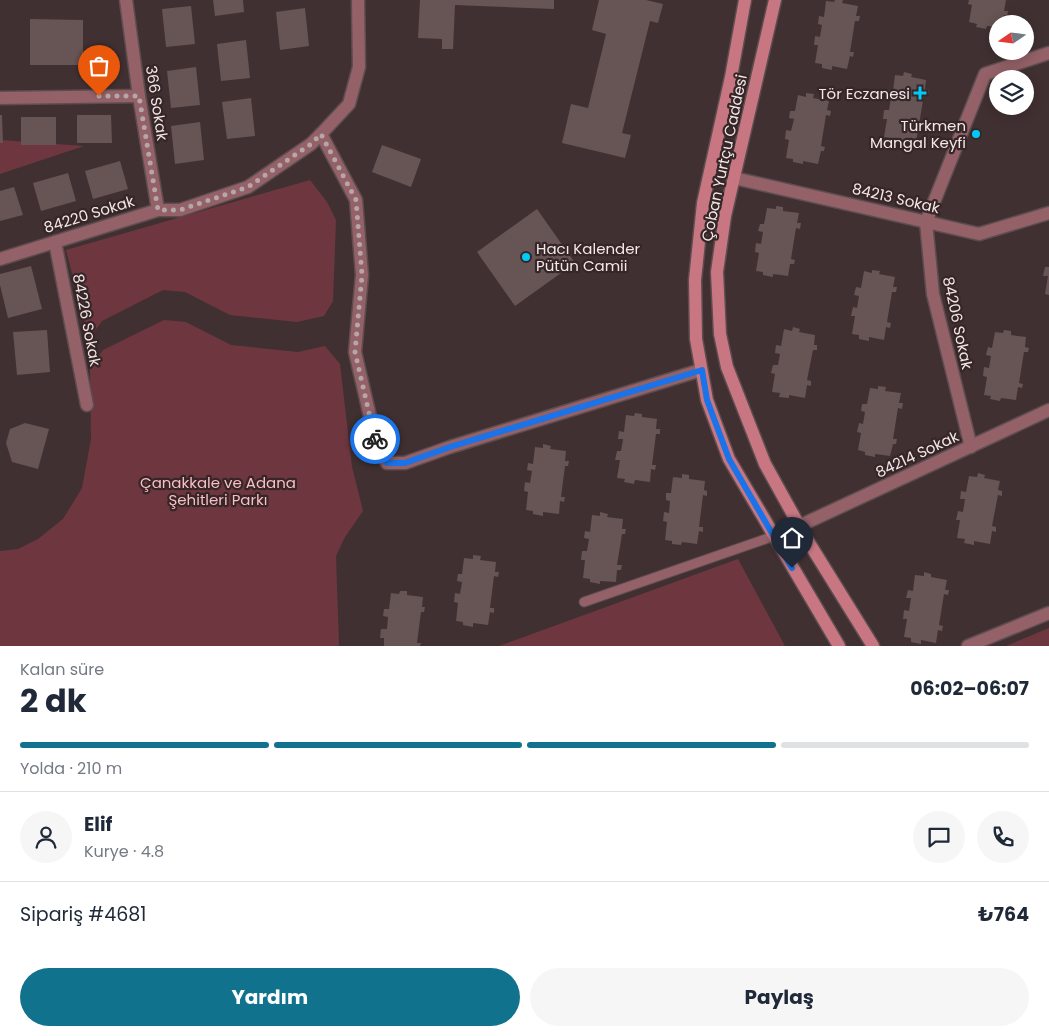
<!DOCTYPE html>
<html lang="tr">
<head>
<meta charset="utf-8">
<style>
	:root { --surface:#fff; --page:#f6f6f7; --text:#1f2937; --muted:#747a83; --line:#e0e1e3; --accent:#11728e }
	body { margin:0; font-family:Poppins,sans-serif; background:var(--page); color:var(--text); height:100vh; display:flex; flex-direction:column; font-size:19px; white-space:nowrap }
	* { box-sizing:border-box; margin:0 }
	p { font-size:16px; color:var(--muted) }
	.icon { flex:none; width:28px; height:28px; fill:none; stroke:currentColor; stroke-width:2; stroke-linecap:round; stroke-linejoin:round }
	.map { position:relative; height:646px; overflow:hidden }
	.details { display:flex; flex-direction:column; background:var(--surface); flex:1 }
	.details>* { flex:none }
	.needle { width:32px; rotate:256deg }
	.controls { position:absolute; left:989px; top:15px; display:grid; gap:10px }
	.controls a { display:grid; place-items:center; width:45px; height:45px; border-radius:50%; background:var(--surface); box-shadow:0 2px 12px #0003; font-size:25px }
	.pin { position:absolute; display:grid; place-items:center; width:42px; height:42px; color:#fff; margin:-51px -21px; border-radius:50% 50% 50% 0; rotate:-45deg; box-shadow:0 0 5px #0007 }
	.pin .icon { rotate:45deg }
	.courier { position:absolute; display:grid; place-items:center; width:50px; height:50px; margin:-25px; border:4px solid #1a73e8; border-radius:50%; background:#fff; color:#222; box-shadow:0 1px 6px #0007 }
	.headline em { font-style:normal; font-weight:700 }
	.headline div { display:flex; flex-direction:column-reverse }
	.headline { display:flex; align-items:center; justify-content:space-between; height:85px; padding:0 20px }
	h1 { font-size:32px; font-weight:700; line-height:38px }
	.bar { display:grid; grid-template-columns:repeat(4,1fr); gap:8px 5px; align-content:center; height:60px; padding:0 20px }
	.bar i { height:6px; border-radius:4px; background:var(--line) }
	.bar .active { background:var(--accent) }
	.bar p { grid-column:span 4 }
	.line { display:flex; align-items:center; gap:12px; padding:0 20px; border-top:1px solid var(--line) }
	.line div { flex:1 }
	.round { display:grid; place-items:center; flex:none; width:52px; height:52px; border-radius:26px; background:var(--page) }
	.cta { display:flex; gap:10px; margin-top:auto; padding:10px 20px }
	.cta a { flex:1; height:58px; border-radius:30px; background:var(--accent); color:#fff; font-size:20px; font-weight:700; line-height:58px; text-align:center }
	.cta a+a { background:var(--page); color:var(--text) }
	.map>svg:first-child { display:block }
</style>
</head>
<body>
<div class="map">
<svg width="1049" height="646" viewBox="0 0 1049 646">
	<rect width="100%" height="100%" fill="#413031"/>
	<!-- green -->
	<g fill="#6e373f">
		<path d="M0 140 84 146 0 174Z"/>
		<path d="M310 180 327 202 336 220 333 301 324 316 297 322 230 315 185 292 163 290 102 321 89 339 66 250Z"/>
		<path d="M164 320 186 322 231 345 298 352 325 346 340 364 352 467 363 511 345 537 336 556 339 646H0V551L18 549 38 539 63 519 82 488 91 439 90 369 103 350Z"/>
		<path d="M738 559 785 646H499Z"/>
		<path d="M1049 628V646H1006Z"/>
	</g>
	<!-- building -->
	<g fill="#675455">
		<path d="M213 0H243L244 12 215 16Z"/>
		<path d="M420 0H554V9L455 5 453 49H442V39L418 38Z"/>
		<path d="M599 0H646L663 4 658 23 650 21 622 133 631 135 625 158 562 143 571 104 588 108 606 34 592 30Z"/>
		<path d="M835 0H843L842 3 858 6 856 16H860L859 21H855L850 52H854L853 57 850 56 847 69 832 66V70L822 68V64L815 63 818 45H814L815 36 820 37 822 25 818 24 819 16 824 17 826 1 834 2Z"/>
		<path d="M969 0H1006L1004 11H1008L1007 16 1004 15 1002 24H998V27L987 26 986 29 976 27 977 24 969 22 972 5 968 4Z"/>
		<path d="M191 6 195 44 166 47 162 9Z"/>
		<path d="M305 8 309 46 280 50 276 12Z"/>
		<path d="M30 19 83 20V65H30Z"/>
		<path d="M246 40 250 78 221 81 217 44Z"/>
		<path d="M196 67 200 105 171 108 167 71Z"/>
		<path d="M904 72 912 74 911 77 926 80 925 89 929 90 928 95 924 94 919 125 923 126 922 131 918 130 916 143 901 140 900 144 890 142 891 138 884 137 887 119H883L884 110H889L891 98H886L888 90 893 91 895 75 903 76Z"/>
		<path d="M806 93 814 94 813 98 829 101 827 110 831 111 830 116 826 115 821 146 825 147 824 151H821L818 164 803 161V164L793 162V159L786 158 789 140 785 139 786 130 791 131 794 119 789 118 790 111H795L798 95 806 97Z"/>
		<path d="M251 98 255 136 227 139 222 102Z"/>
		<path d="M0 115H2L3 143H0Z"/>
		<path d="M77 115H111L112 143H77Z"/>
		<rect x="21" y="117" width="35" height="28"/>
		<path d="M200 122 204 160 175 164 171 126Z"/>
		<path d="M382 145 421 159 411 187 372 172Z"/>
		<path d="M120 161 128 189 93 199 85 171Z"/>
		<path d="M68 173 76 201 41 211 33 183Z"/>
		<path d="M14 187 23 215 0 221V191Z"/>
		<path d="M776 206 783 207V211L799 213 797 223H801L800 229 796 228 791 259 795 260 794 264H790L788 276 773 274V277L763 275V272L756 271 759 253 755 252 756 243 761 244 763 232 758 231 760 224H764L767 208 776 209Z"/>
		<path d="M537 209 575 263 515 306 477 252Z"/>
		<path d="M31 266 42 309 8 318 0 285V274Z"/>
		<path d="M1045 267H1049V295L1045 294 1048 276H1043Z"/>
		<path d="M872 270 880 271 879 274 895 277 893 287H897L896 292H892L887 322 891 323 890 328 886 327 884 340 869 337V341L859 339V335L852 334 855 316H851L853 307 857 308 859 296 854 295 856 287 861 288 864 271 872 273Z"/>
		<path d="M793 327 800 329 799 332 815 335 814 345H817V350H813L807 380 811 381V386L807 385 805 398 789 395V398L779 397 780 393 772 392 775 374 771 373 773 365H778L780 354 775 353 776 345 781 346 784 329 792 331Z"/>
		<path d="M47 330 50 372 17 375 13 332Z"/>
		<path d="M1004 330 1011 331V335L1026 337 1025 347 1029 348 1028 352H1024L1019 383 1023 384 1022 388 1018 387 1016 400 1001 398 1000 401 990 399 991 396 984 395 987 377 983 376 984 367 989 368 991 356 986 355 988 347 992 348 995 332 1003 333Z"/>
		<path d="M878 386 886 387 885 391 901 393 899 403H903L902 409 898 408 893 439H897L896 444H893L890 456 875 454V457L865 455V452L858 450 861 433 857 432 859 423 863 424 865 412 861 411 862 404H867L870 388 878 389Z"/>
		<path d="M635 413 642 414V417L657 419 656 429H660V434H656L652 465H656L655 470 651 469 650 482 635 480 634 484 624 482 625 479 617 478 620 460H615L617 451H621L623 439H618L619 431 624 432 626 415 634 416Z"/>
		<path d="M25 423 49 429 38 469 12 462 6 443 10 429Z"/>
		<path d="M543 444 551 446 550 449 566 451 565 461H569L568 466H565L561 497H565L564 502 560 501 559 514 543 512V516L533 514V511L526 510 528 492 524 491 525 482 530 483 532 471 527 470 528 463 533 464 535 447 543 448Z"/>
		<path d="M978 473 985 475 984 478 1000 481 998 490 1002 491V496L998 495 992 526 996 527V532L992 531 990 544 974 541V545L964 543 965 539 957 538 960 520H956L958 511 963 512 965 499H960L961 491 966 492 969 476 977 477Z"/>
		<path d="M682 474 689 475V479L705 481 704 490 707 491V496L703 495 699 527H703V532L699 531 697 544 682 542 681 545 672 544V541L665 540 667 522 663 521 664 512 669 513 670 501 666 500V493H671L673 477 682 478Z"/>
		<path d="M600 512 608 514 607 517 623 519 622 529H626L625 534H622L617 565H622L621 570H617L616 582 600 581V584L590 582V579L583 578 585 560H581L582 551H587L589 539 584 538 585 531 590 532 592 515 600 516Z"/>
		<path d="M473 555 481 556 480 560 496 562 495 572H499L498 577 494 576 490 608H494V613L490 612 488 625 473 623V627L463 625V622L456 621 458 603 454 602 455 593 460 594 462 582 457 581 458 574H462L464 558 473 559Z"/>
		<path d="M924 572 931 574V577L947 580 945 590H949L948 595 944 594 939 625 943 626 942 631 938 630 936 643 921 640V644L911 642V638L904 637 907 619H903L904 610 909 611 911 598H906L908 590 913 591 915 575 924 576Z"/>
		<path d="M400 591H407V595L423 597 422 607H425L424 612H421L417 643H421L420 646H384V638H380L381 629H387L388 617 383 616 384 609H389L391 593 399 594Z"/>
	</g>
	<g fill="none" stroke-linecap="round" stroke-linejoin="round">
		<defs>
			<path id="lane" d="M584 602 774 536"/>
			<g id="street">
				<path d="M126 0 139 96 158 210"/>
				<path d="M0 98 139 96"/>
				<path d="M321 134 356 200 362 275 355 352 376 442 387 463H405L450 447 701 370"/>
				<path d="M734 178 979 234 1049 213"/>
				<path d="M55 242 87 405"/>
				<path d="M0 259 158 210H180L248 187 311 144 321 134 349 104 359 67 358 0"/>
				<path d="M971 447 933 294 926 222 985 74 1049 53"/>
				<path d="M799 526 1049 410"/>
				<path d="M968 646 1049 613"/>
			</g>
			<g id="secondary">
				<path d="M745 0 731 77 703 203 695 280 696 339 707 400 729 459 839 646"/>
				<path d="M775 0 725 216 717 272 720 334 727 367 765 464 806 538 873 646"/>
			</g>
		</defs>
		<!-- lane casing -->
		<use href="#lane" stroke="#5d4d4e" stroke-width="11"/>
		<!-- street casing -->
		<use href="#street" stroke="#5d4d4e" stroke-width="15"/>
		<!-- secondary casing -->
		<use href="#secondary" stroke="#5d4d4e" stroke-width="15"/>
		<!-- lane -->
		<use href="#lane" stroke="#936167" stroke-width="9"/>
		<!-- street -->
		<use href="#street" stroke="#936167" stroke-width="12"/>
		<!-- secondary -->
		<use href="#secondary" stroke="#c87782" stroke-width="12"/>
	</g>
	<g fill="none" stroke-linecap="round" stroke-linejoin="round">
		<!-- done -->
		<path stroke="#b5a7a8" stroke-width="5" stroke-dasharray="0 9" d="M99 96H139L158 210H180L248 187 311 144 321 134 356 200 362 275 355 352 375 439"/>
		<!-- route -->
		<path stroke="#1a73e8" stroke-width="6" d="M375 439 387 463H405L450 447 702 370 707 400 729 459 792 568"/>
	</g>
	<!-- markers -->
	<g fill="#00cbf8" stroke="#362627" stroke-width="2">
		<path d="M917.5 85.5h5v5h5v5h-5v5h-5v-5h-5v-5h5z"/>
		<circle cx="976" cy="134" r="5"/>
		<circle cx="526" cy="257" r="5"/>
	</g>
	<g text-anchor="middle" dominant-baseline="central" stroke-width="4.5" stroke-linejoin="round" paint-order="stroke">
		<!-- poi labels -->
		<g font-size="15" fill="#f3e7e8" stroke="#362627" text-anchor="end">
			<text x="910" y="93">Tör Eczanesi</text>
			<text x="966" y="125">Türkmen<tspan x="966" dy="17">Mangal Keyfi</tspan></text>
			<text x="536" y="248" text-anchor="start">Hacı Kalender<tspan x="536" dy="17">Pütün Camii</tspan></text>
		</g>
		<!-- street labels -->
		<g font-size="15" fill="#f3e7e8" stroke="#362627">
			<text transform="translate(157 103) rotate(81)">366 Sokak</text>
			<text transform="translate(724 158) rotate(-78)">Çoban Yurtçu Caddesi</text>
			<text transform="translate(896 198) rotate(13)">84213 Sokak</text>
			<text transform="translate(89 214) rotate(-17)">84220 Sokak</text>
			<text transform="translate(87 320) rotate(79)">84226 Sokak</text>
			<text transform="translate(958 323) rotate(78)">84206 Sokak</text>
			<text transform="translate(917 454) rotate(-25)">84214 Sokak</text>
		</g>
		<!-- park labels -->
		<g font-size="15" fill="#fbbec4" stroke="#362627">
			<text x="218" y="482">Çanakkale ve Adana<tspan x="218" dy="17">Şehitleri Parkı</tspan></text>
		</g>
	</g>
</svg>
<div class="controls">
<a><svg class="needle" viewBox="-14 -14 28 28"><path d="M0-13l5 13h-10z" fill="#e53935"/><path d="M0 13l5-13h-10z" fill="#747a83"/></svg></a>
<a><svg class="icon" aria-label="layers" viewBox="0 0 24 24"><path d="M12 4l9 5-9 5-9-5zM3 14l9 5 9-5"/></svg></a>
</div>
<div class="pin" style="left:99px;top:96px;background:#ea580c"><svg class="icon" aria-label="bag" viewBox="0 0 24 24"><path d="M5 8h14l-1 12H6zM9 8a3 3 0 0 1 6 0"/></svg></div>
<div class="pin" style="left:792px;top:568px;background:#1f2937"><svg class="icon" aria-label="home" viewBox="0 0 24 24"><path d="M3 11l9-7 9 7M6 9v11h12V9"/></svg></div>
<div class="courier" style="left:375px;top:439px"><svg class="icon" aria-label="bike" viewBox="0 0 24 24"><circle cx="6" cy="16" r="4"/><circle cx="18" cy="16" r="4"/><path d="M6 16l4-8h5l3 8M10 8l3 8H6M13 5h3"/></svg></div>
</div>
<section class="details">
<div class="headline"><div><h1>2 dk</h1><p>Kalan süre</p></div><em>06:02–06:07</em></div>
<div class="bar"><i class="active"></i><i class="active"></i><i class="active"></i><i></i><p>Yolda · 210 m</p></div>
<div class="line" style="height:90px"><a class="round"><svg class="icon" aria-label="person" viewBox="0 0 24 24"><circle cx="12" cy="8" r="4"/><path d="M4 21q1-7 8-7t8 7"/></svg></a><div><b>Elif</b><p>Kurye · 4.8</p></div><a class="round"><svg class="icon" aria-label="chat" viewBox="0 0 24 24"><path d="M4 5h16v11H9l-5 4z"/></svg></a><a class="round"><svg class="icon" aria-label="phone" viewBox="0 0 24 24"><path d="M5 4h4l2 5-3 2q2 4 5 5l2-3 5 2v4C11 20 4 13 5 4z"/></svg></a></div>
<div class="line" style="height:65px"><div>Sipariş #4681</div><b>₺764</b></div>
<div class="cta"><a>Yardım</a><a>Paylaş</a></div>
</section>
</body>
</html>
